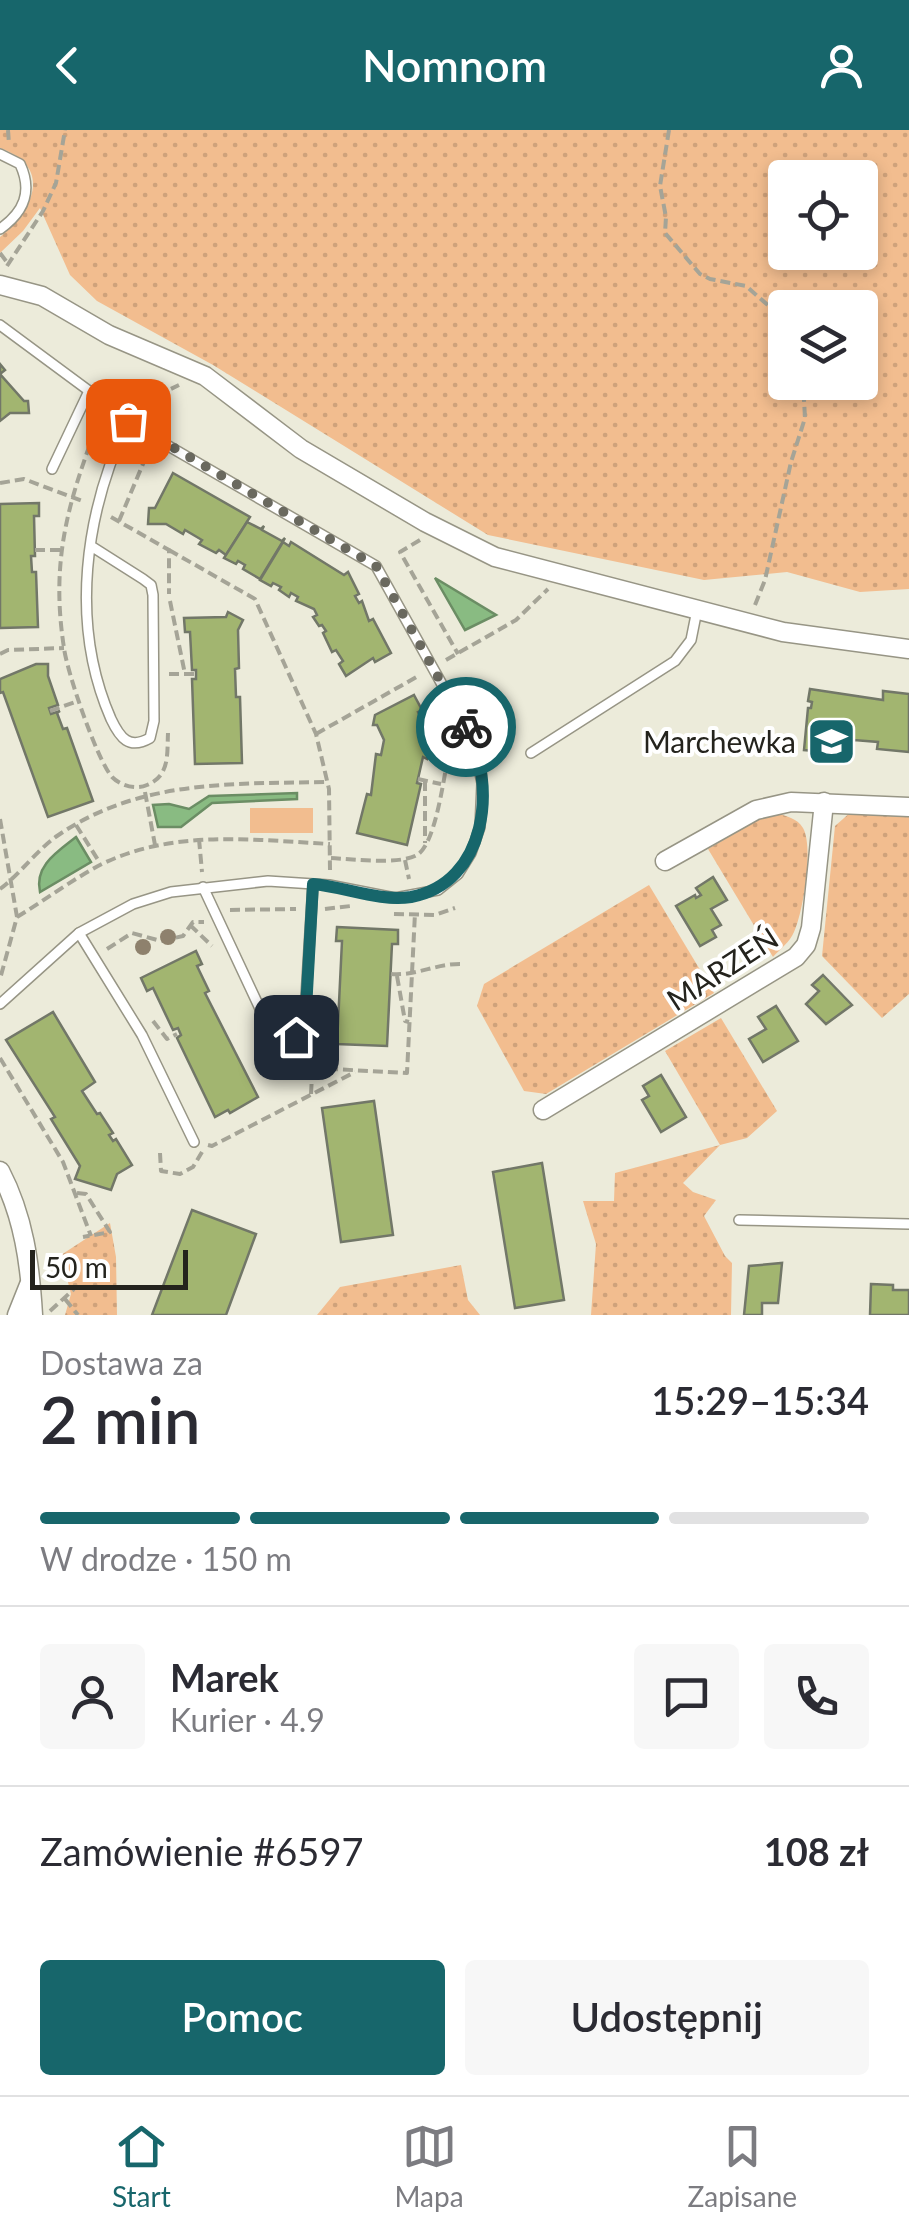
<!DOCTYPE html>
<html lang="pl">
<head>
<meta charset="utf-8">
<style>
	:root { --surface:#fff; --page:#f7f7f7; --text:#2b2b33; --muted:#7c7c81; --line:#e1e1e2; --accent:#17666b }
	body { margin:0; font-family:Lato,sans-serif; background:var(--page); color:var(--text); height:100vh; display:flex; flex-direction:column; font-size:38px; white-space:nowrap }
	* { box-sizing:border-box; margin:0 }
	p { font-size:32px; color:var(--muted) }
	.icon { flex:none; width:55px; height:55px; fill:none; stroke:currentColor; stroke-width:2; stroke-linecap:round; stroke-linejoin:round }
	.map { position:relative; height:1185px; overflow:hidden }
	.drawer { display:flex; flex-direction:column; background:var(--surface); flex:1 }
	.drawer>* { flex:none }
	.buttons { position:absolute; left:768px; top:30px; display:grid; gap:20px }
	.buttons a { display:grid; place-items:center; width:110px; height:110px; border-radius:10px; background:var(--surface); box-shadow:0 5px 15px #0003; font-size:50px }
	.scale { position:absolute; left:30px; bottom:25px; width:158px; box-sizing:border-box; padding-left:10px; border:5px solid #24231d; border-top:0; font-size:28px; line-height:35px; white-space:nowrap; color:#24231d; -webkit-text-stroke:8px #fff; paint-order:stroke }
	.pin { position:absolute; display:grid; place-items:center; width:85px; height:85px; color:#fff; margin:-42px; border-radius:20px; box-shadow:0 5px 15px #0006 }
	.courier { position:absolute; display:grid; place-items:center; width:100px; height:100px; margin:-50px; border:8px solid #17666b; border-radius:50%; background:#fff; color:#222; box-shadow:0 2px 12px #0007 }
	.headline em { font-style:normal; font-weight:600 }
	.headline div { display:flex; flex-direction:column-reverse }
	.headline { display:flex; align-items:center; justify-content:space-between; height:170px; padding:0 40px }
	h1 { font-size:65px; font-weight:600; line-height:75px }
	.bar { display:grid; grid-template-columns:repeat(4,1fr); gap:15px 10px; align-content:center; height:120px; padding:0 40px }
	.bar i { height:12px; border-radius:8px; background:var(--line) }
	.bar .on { background:var(--accent) }
	.bar p { grid-column:span 4 }
	.line { display:flex; align-items:center; gap:25px; padding:0 40px; border-top:2px solid var(--line) }
	.line div { flex:1 }
	.round { display:grid; place-items:center; flex:none; width:105px; height:105px; border-radius:10px; background:var(--page) }
	.button { display:flex; gap:20px; margin-top:auto; padding:20px 40px }
	.button a { flex:1; height:115px; border-radius:10px; background:var(--accent); color:#fff; font-size:40px; font-weight:600; line-height:115px; text-align:center }
	.button a+a { background:var(--page); color:var(--text) }
	header { display:flex; justify-content:space-between; align-items:center; height:130px; padding:0 40px; background:var(--accent); color:#fff; font-size:45px; font-weight:600 }
	.menu { display:flex; justify-content:space-around; align-items:center; height:140px; border-top:2px solid var(--line); background:var(--surface); font-size:28px; color:var(--muted) }
	.menu a { display:grid; justify-items:center; gap:5px }
	.menu .on { color:var(--accent) }
	.map>svg:first-child { display:block }
</style>
</head>
<body>
<header><svg class="icon" aria-label="back" viewBox="0 0 24 24"><path d="M15 5l-7 7 7 7"/></svg>Nomnom<svg class="icon" aria-label="person" viewBox="0 0 24 24"><circle cx="12" cy="8" r="4"/><path d="M4 21q1-7 8-7t8 7"/></svg></header>
<div class="map">
<svg width="909" height="1185" viewBox="0 0 909 1185">
	<defs>
		<pattern id="grass-dots" width="8" height="8" patternUnits="userSpaceOnUse" patternTransform="scale(2.5)"><rect width="8" height="8" fill="#f2bd8f"/><path d="M2 2h.1M6 6h.1" fill="none" stroke="#cfa27b" stroke-width="1.8" stroke-linecap="round"/></pattern>
	</defs>
	<rect width="100%" height="100%" fill="#ecebda"/>
	<!-- grass -->
	<g fill="url(#grass-dots)" fill-rule="evenodd">
		<path d="M0 0H909V459L860 462 787 442 704 450 488 405 213 235 97 171 70 145 40 78 23 101 0 123V107C33 79 54 38 0 18ZM785 48H860V122H785ZM785 178H860V252H785Z"/>
		<path d="M852 681 909 687V864L882 888 822 826 835 696Z"/>
		<path d="M776 683C786 686 797 688 803 698 814 717 803 783 794 802 790 812 780 819 773 827L708 719 760 688Z"/>
		<path d="M649 755 714 863 546 964 524 961 477 876 484 854Z"/>
		<path d="M721 888 777 981 747 1008 720 1015 683 1053 693 1062 716 1070 704 1086 725 1126 732 1133 731 1185H591L596 1114 583 1071H614L615 1043 720 1015 665 921Z"/>
		<path d="M110 1093 116 1127 117 1185H65L71 1164 61 1125Z"/>
		<path d="M461 1135 468 1170 480 1185H317L340 1157Z"/>
	</g>
	<!-- garden -->
	<rect fill="#f2bd8f" x="250" y="678" width="63" height="25"/>
	<!-- water -->
	<g fill="#89bb82" stroke="#6b8d64" stroke-width="2.5">
		<path d="M435 448 496 485 465 500Z"/>
		<path d="M297 663V669L212 673 181 697H158L153 675 169 674 189 679 209 666Z"/>
		<path d="M76 707 91 732 40 762C34 736 57 722 76 707Z"/>
	</g>
	<!-- building -->
	<g fill="#a2b570" stroke="#727768" stroke-width="2.5">
		<path d="M0 234 5 240 0 244 24 271H28L29 283H10L0 291Z"/>
		<path d="M173 343 250 387 226 425 219 420 216 423 199 414 202 410 185 400 183 404 166 394H148L149 378H155Z"/>
		<path d="M39 373V386H34L35 426H31L32 442H36L38 497 0 498V374Z"/>
		<path d="M247 392 261 399 264 396 262 400 282 411 285 408 260 449 243 439 245 435 238 431 236 434 224 428Z"/>
		<path d="M283 412 289 416 291 412 344 445 348 442 359 464 355 466 359 473 362 471 369 491 373 489 391 523 375 532 373 528 346 546 339 534 343 531 336 520 332 522 323 503 326 501 322 495 319 496 313 487 317 485 314 479 296 471 298 467 291 463 289 467 279 460 281 457 273 453 271 456 260 450Z"/>
		<path d="M228 482 243 490 238 500 239 538 235 539 236 567H240L242 633 195 634 192 549H196V540H192L190 502H185L184 488 226 487Z"/>
		<path d="M36 534H48V546L58 575 49 578 51 584 60 581 57 583 63 599 67 598 93 671 48 687 3 562 0 563V549Z"/>
		<path d="M810 559 883 570V561L909 564V622L877 619 878 612 854 610 852 624 804 620 808 578H811L812 572 808 571Z"/>
		<path d="M414 565 422 580 418 582 432 608 427 629 423 627 417 653 421 654 407 715 357 703 367 664 371 665 376 624 381 625 384 610 377 595H373L375 585Z"/>
		<path d="M713 747 727 770 711 779 721 795 712 800 716 807 700 816 676 776 695 765 696 768 701 765 696 758Z"/>
		<path d="M337 797 398 800V814H392L387 916 337 914 342 811H336Z"/>
		<path d="M196 821 202 834 197 836 209 861 205 863 258 967 230 983 228 980 215 987 177 908 181 905 178 898 173 900 153 858 147 861 141 848Z"/>
		<path d="M823 845 852 875 826 894 806 874 819 861 812 855Z"/>
		<path d="M776 876 798 911 763 932 749 909 766 899 758 887Z"/>
		<path d="M53 882 95 952 82 961 97 984 100 983 113 1003 109 1005 113 1011 116 1009 132 1035 117 1044 111 1060 75 1049 80 1036 51 989 55 987 6 910Z"/>
		<path d="M661 945 686 987 661 1002 642 970 649 966 643 956Z"/>
		<path d="M374 971 393 1105 341 1112 322 978Z"/>
		<path d="M542 1033 564 1170 515 1178 493 1042Z"/>
		<path d="M192 1080 256 1104 226 1185H152Z"/>
		<path d="M782 1133 778 1173H762V1185H744L749 1136Z"/>
		<path d="M871 1154 893 1155V1160H909V1185H870Z"/>
	</g>
	<g fill="none" stroke-linecap="round" stroke-linejoin="round">
		<defs>
			<g id="service">
				<path d="M0 24 20 34C33 62 24 82 0 99"/>
				<path d="M0 195 146 303 376 436 473 610 482 653 480 697 471 723 458 744 438 760 395 768 329 755 268 751 171 762 133 774 79 803 0 874"/>
				<path d="M52 339 89 261"/>
				<path d="M91 416 143 449 151 455 153 465 154 591 150 608C129 620 120 608 111 589 69 493 85 383 128 291"/>
				<path d="M531 623 675 531 691 510 697 480"/>
				<path d="M203 757 270 900 283 907H296L304 899 313 754"/>
				<path d="M79 803 142 905 194 1012"/>
				<path d="M739 1090 909 1094"/>
			</g>
			<g id="minor">
				<path d="M0 155 42 166 109 205 205 246 301 319 425 392 495 427 783 502 909 519"/>
				<path d="M665 731 756 680 791 672 909 677"/>
				<path d="M543 980 796 827 806 815 811 798 824 672"/>
				<path d="M0 1041C24 1087 30 1134 33 1185"/>
				<path d="M17 1185 29 1155"/>
			</g>
		</defs>
		<!-- service casing -->
		<use href="#service" stroke="#979585" stroke-width="12"/>
		<!-- minor casing -->
		<use href="#minor" stroke="#979585" stroke-width="21"/>
		<!-- path -->
		<g stroke="#a5a497" stroke-width="4" stroke-dasharray="10 5" stroke-linecap="butt">
			<path d="M8 0 9 14"/>
			<path d="M669 0 660 56 666 87 665 103 700 144 710 149 746 156 770 177 785 204"/>
			<path d="M0 123 9 135"/>
			<path d="M7 136 43 81 56 53 65 0"/>
			<path d="M144 272 179 255"/>
			<path d="M100 287C69 370 50 428 64 518 67 542 97 630 112 647 121 656 136 660 147 655 170 646 167 624 168 603"/>
			<path d="M0 353 24 349 85 372"/>
			<path d="M111 387 169 420V464"/>
			<path d="M119 391 148 322"/>
			<path d="M420 410 400 422 458 524"/>
			<path d="M35 420H61"/>
			<path d="M169 420 255 469 316 604 329 659 330 740"/>
			<path d="M170 471 185 544"/>
			<path d="M755 475 765 450 791 332 805 288 803 252"/>
			<path d="M0 524 8 520 64 518"/>
			<path d="M446 530 516 490 548 459"/>
			<path d="M169 544H196"/>
			<path d="M50 581 78 571"/>
			<path d="M316 604 420 545"/>
			<path d="M418 649 441 654"/>
			<path d="M425 651V713"/>
			<path d="M145 662 155 715"/>
			<path d="M0 689 17 787 0 849"/>
			<path d="M76 695 100 733"/>
			<path d="M199 709 202 742"/>
			<path d="M331 728C352 729 400 735 417 725 438 713 446 629 452 605"/>
			<path d="M405 730 409 749"/>
			<path d="M0 759C21 743 36 721 57 706 139 649 233 654 328 652"/>
			<path d="M325 779 351 776"/>
			<path d="M230 780 296 779"/>
			<path d="M394 784 435 785 455 778"/>
			<path d="M17 787C45 770 73 749 102 734 174 699 254 710 330 714"/>
			<path d="M190 795 212 816"/>
			<path d="M107 819 132 803 161 811 183 806 193 792H204"/>
			<path d="M391 844C416 846 435 834 460 834"/>
			<path d="M397 846 405 891 409 892"/>
			<path d="M153 891 167 909 177 904"/>
			<path d="M0 928 63 1032 91 1106"/>
			<path d="M313 938 407 943 415 783"/>
			<path d="M311 964 314 909"/>
			<path d="M208 1015 212 1016 355 942"/>
			<path d="M160 1023 161 1041 180 1044 193 1037 202 1022"/>
			<path d="M77 1063 86 1064 110 1102 83 1107"/>
			<path d="M65 1169 78 1185"/>
			<path d="M50 1181 74 1159"/>
		</g>
		<!-- service -->
		<use href="#service" stroke="#fff" stroke-width="9"/>
		<!-- minor -->
		<use href="#minor" stroke="#fff" stroke-width="18"/>
	</g>
	<!-- trees -->
	<g fill="#8e816d">
		<circle cx="168" cy="807" r="8"/>
		<circle cx="143" cy="817" r="8"/>
	</g>
	<g fill="none" stroke-linecap="round" stroke-linejoin="round">
		<!-- done -->
		<path stroke="#6a695f" stroke-width="10" stroke-dasharray="0 18" d="M128 291 376 436 466 597"/>
		<!-- route -->
		<path stroke="#17666b" stroke-width="12" d="M296 907 304 898 306 879 313 754C345 757 380 772 411 767 487 753 498 655 466 597"/>
	</g>
	<!-- icons -->
	<defs>
		<symbol id="school-square" viewBox="-11 -11 22 22"><rect x="-9" y="-9" width="18" height="18" rx="4" fill="#17666b" stroke="#fff"/><path d="M0-5L7-2L0 1L-7-2ZM-4 1L0 2.5L4 1V4Q0 6-4 4Z" fill="#fff"/></symbol>
	</defs>
	<g fill-rule="evenodd">
		<use href="#school-square" x="804" y="584" width="55" height="55"/>
	</g>
	<g text-anchor="middle" dominant-baseline="central" stroke-width="8" stroke-linejoin="round" paint-order="stroke">
		<!-- poi labels -->
		<g font-size="30" fill="#24231d" stroke="#fff" text-anchor="end">
			<text x="796" y="611">Marchewka</text>
		</g>
		<!-- street labels -->
		<g font-size="30" fill="#24231d" stroke="#fff">
			<text transform="translate(722 838) rotate(-33)">MARZEŃ</text>
		</g>
	</g>
</svg>
<div class="buttons">
<a><svg class="icon" aria-label="locate" viewBox="0 0 24 24"><circle cx="12" cy="12" r="6"/><path d="M12 2v4M12 18v4M2 12h4M18 12h4"/></svg></a>
<a><svg class="icon" aria-label="layers" viewBox="0 0 24 24"><path d="M12 4l9 5-9 5-9-5zM3 14l9 5 9-5"/></svg></a>
</div>
<div class="scale">50 m</div>
<div class="pin" style="left:128px;top:291px;background:#ea580c"><svg class="icon" aria-label="bag" viewBox="0 0 24 24"><path d="M5 8h14l-1 12H6zM9 8a3 3 0 0 1 6 0"/></svg></div>
<div class="pin" style="left:296px;top:907px;background:#1f2937"><svg class="icon" aria-label="home" viewBox="0 0 24 24"><path d="M3 11l9-7 9 7M6 9v11h12V9"/></svg></div>
<div class="courier" style="left:466px;top:597px"><svg class="icon" aria-label="bike" viewBox="0 0 24 24"><circle cx="6" cy="16" r="4"/><circle cx="18" cy="16" r="4"/><path d="M6 16l4-8h5l3 8M10 8l3 8H6M13 5h3"/></svg></div>
</div>
<section class="drawer">
<div class="headline"><div><h1>2 min</h1><p>Dostawa za</p></div><em>15:29–15:34</em></div>
<div class="bar"><i class="on"></i><i class="on"></i><i class="on"></i><i></i><p>W drodze · 150 m</p></div>
<div class="line" style="height:180px"><a class="round"><svg class="icon" aria-label="person" viewBox="0 0 24 24"><circle cx="12" cy="8" r="4"/><path d="M4 21q1-7 8-7t8 7"/></svg></a><div><b>Marek</b><p>Kurier · 4.9</p></div><a class="round"><svg class="icon" aria-label="chat" viewBox="0 0 24 24"><path d="M4 5h16v11H9l-5 4z"/></svg></a><a class="round"><svg class="icon" aria-label="phone" viewBox="0 0 24 24"><path d="M5 4h4l2 5-3 2q2 4 5 5l2-3 5 2v4C11 20 4 13 5 4z"/></svg></a></div>
<div class="line" style="height:130px"><div>Zamówienie #6597</div><b>108 zł</b></div>
<div class="button"><a>Pomoc</a><a>Udostępnij</a></div>
</section>
<nav class="menu">
<a class="on"><svg class="icon" aria-label="home" viewBox="0 0 24 24"><path d="M3 11l9-7 9 7M6 9v11h12V9"/></svg>Start</a>
<a><svg class="icon" aria-label="map" viewBox="0 0 24 24"><path d="M3 6l6-2 6 2 6-2v14l-6 2-6-2-6 2zM9 4v14M15 6v14"/></svg>Mapa</a>
<a><svg class="icon" aria-label="saved" viewBox="0 0 24 24"><path d="M7 4h10v16l-5-4-5 4z"/></svg>Zapisane</a>
</nav>
</body>
</html>
